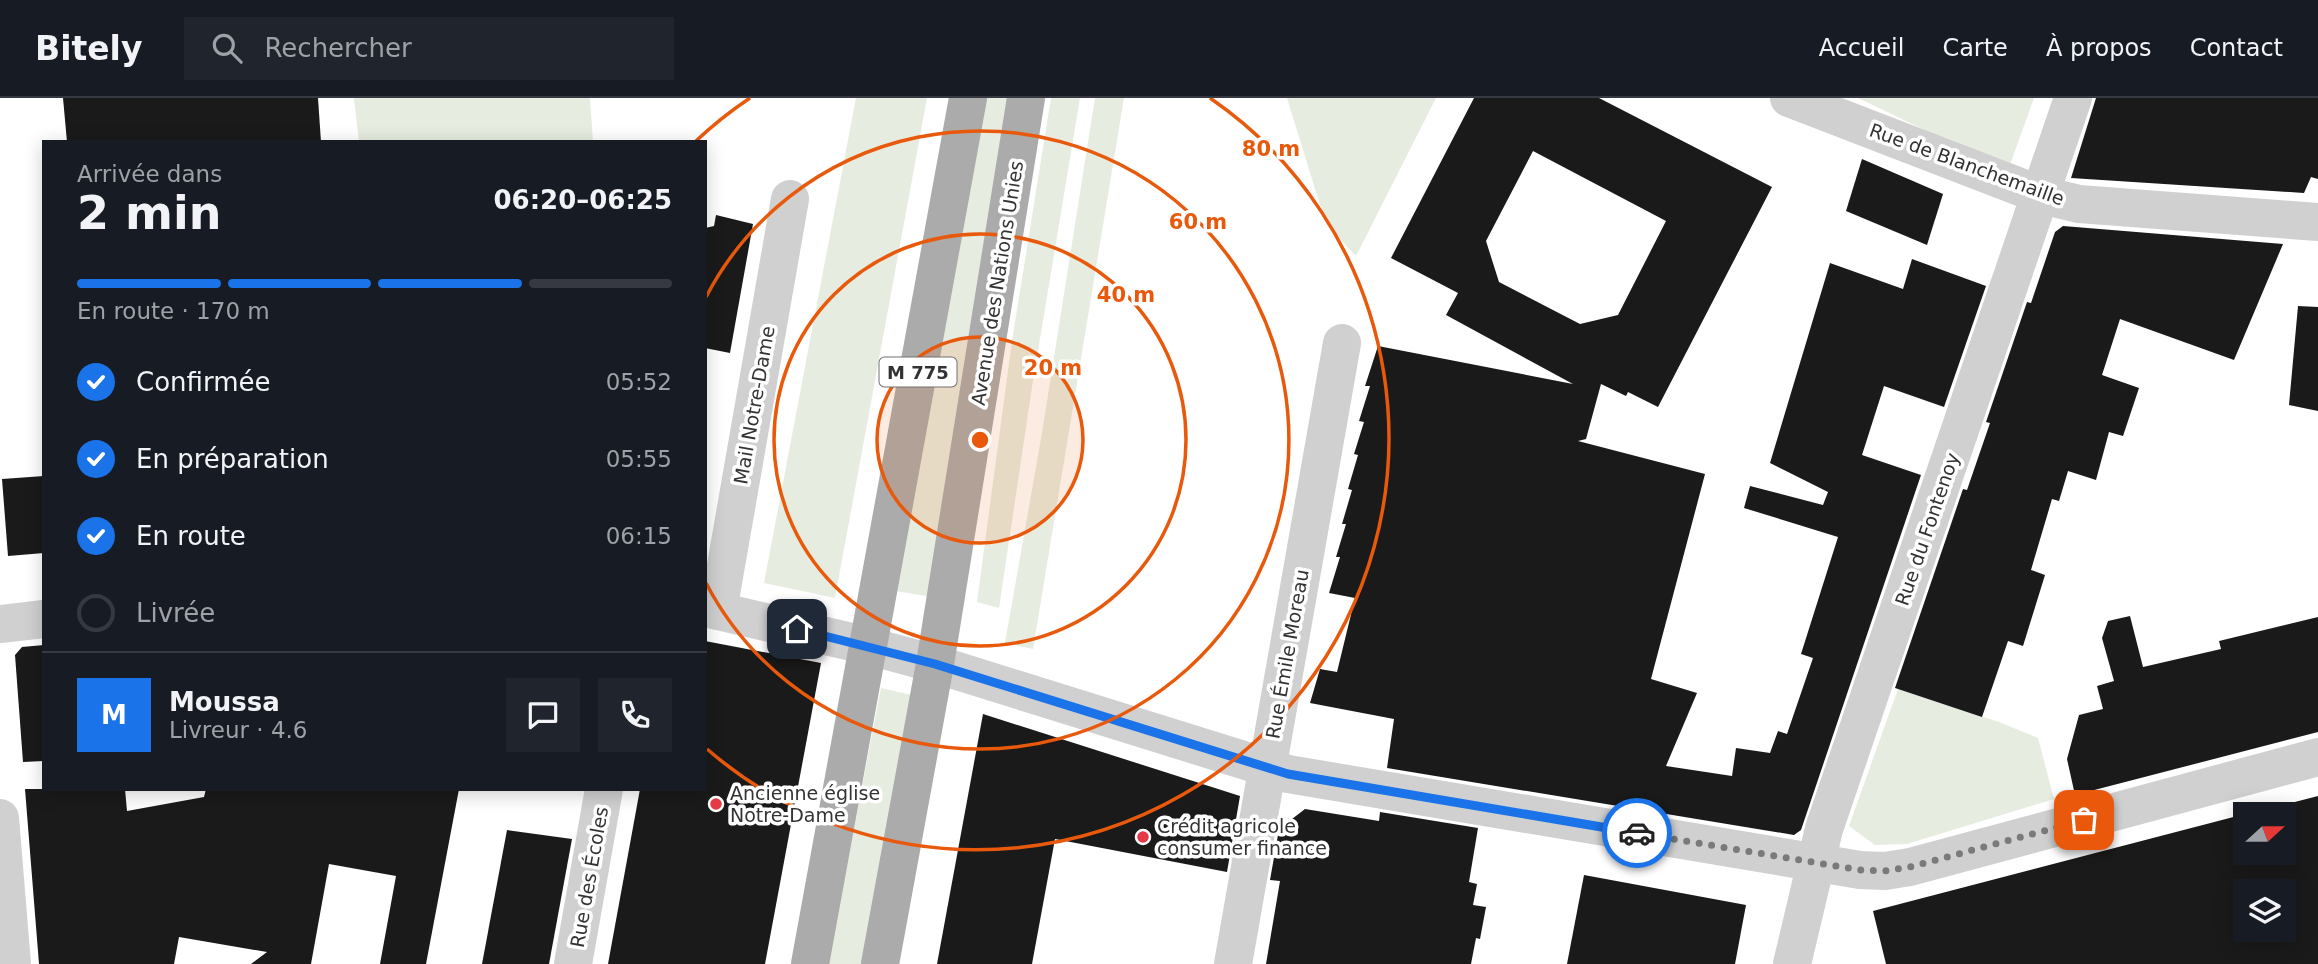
<!DOCTYPE html>
<html lang="fr">
<head>
<meta charset="utf-8">
<style>
	:root { --surface:#171b24; --page:#20242c; --text:#f1f3f6; --muted:#9ea1a6; --line:#363941; --accent:#1a73e8 }
	body { margin:0; font-family:"DejaVu Sans",sans-serif; background:var(--page); color:var(--text); height:100vh; display:flex; flex-direction:column; font-size:26px; white-space:nowrap }
	* { box-sizing:border-box; margin:0 }
	p { font-size:23px; color:var(--muted) }
	.icon { flex:none; width:38px; height:38px; fill:none; stroke:currentColor; stroke-width:2; stroke-linecap:round; stroke-linejoin:round }
	.map { position:relative; flex:1; overflow:hidden }
	.side { position:absolute; left:42px; top:42px; width:665px; height:651px; display:flex; flex-direction:column; background:var(--surface); border-radius:0px; box-shadow:0 4px 18px #0003 }
	.side>* { flex:none }
	.needle { width:46px; rotate:69deg }
	.fabs { position:absolute; left:2233px; top:704px; display:grid; gap:14px }
	.fabs a { display:grid; place-items:center; width:63px; height:63px; border-radius:0px; background:var(--surface); box-shadow:0 4px 18px #0003; font-size:35px }
	.pin { position:absolute; display:grid; place-items:center; width:60px; height:60px; color:#fff; margin:-30px; border-radius:14px; box-shadow:0 4px 10px #0006 }
	.courier { position:absolute; display:grid; place-items:center; width:70px; height:70px; margin:-35px; border:5px solid #1a73e8; border-radius:50%; background:#fff; color:#222; box-shadow:0 2px 9px #0007 }
	.summary em { font-style:normal; font-weight:600 }
	.summary div { display:flex; flex-direction:column-reverse }
	.summary { display:flex; align-items:center; justify-content:space-between; height:119px; padding:0 35px }
	h1 { font-size:46px; font-weight:600; line-height:52px }
	.bar { display:grid; grid-template-columns:repeat(4,1fr); gap:10px 7px; align-content:center; height:84px; padding:0 35px }
	.bar i { height:9px; border-radius:5px; background:var(--line) }
	.bar .on { background:var(--accent) }
	.bar p { grid-column:span 4 }
	.line { display:flex; align-items:center; gap:18px; padding:0 35px; border-top:2px solid var(--line) }
	.line div { flex:1 }
	.round { display:grid; place-items:center; flex:none; width:74px; height:74px; border-radius:0px; background:var(--page) }
	ol { padding:0 35px; list-style:none }
	li { display:flex; align-items:center; gap:21px; height:77px }
	li p { margin-inline-start:auto }
	li .icon { padding:7px; border-radius:50%; background:var(--accent); color:#fff; stroke-width:4 }
	li:last-child { color:var(--muted) }
	li i { width:38px; height:38px; border:4px solid var(--line); border-radius:50% }
	header { display:flex; align-items:center; gap:42px; box-sizing:border-box; height:98px; padding:0 35px; background:var(--surface); border-bottom:2px solid var(--line) }
	header strong { font-size:33px }
	nav { display:flex; gap:38px; margin-inline-start:auto; font-size:24px }
	.search { width:490px; height:63px; background:var(--page); display:flex; align-items:center; gap:18px; box-sizing:border-box; padding:0 24px; border-radius:0px; color:var(--muted); font-size:26px }
	.map>svg:first-child { display:block }
</style>
</head>
<body>
<header>
<strong>Bitely</strong>
<div class="search"><svg class="icon" aria-label="search" viewBox="0 0 24 24"><circle cx="10" cy="10" r="6"/><path d="M15 15l6 6"/></svg>Rechercher</div>
<nav><a>Accueil</a><a>Carte</a><a>À propos</a><a>Contact</a></nav>
</header>
<div class="map">
<svg width="2318" height="866" viewBox="0 0 2318 866">
	<rect width="100%" height="100%" fill="#fff"/>
	<!-- green -->
	<g fill="#e6ecdf">
		<path d="M354 0H590L593 44H359Z"/>
		<path d="M856 0H927L835 500 764 485Z"/>
		<path d="M986 0H1012L932 499 896 493Z"/>
		<path d="M1051 0H1080L1032 289 999 510 977 504 1012 243Z"/>
		<path d="M1095 0H1124L1033 551 1005 545 1042 335Z"/>
		<path d="M1287 0H1436L1356 158 1339 140 1320 107Z"/>
		<path d="M1858 0H2034L2008 72Z"/>
		<path d="M881 590 916 598 864 866H828Z"/>
		<path d="M1898 591 1999 624 2038 640 2054 701 1907 746 1875 747 1849 728Z"/>
	</g>
	<!-- building -->
	<g fill="#1a1a1a" fill-rule="evenodd">
		<path d="M63 0H318L321 44H67Z"/>
		<path d="M1474 0H1599L1772 89 1658 309 1628 294 1626 298 1601 286 1586 341 1578 343 1705 376 1651 581 1697 595 1666 668 1732 678 1736 650 1770 655 1778 633 1787 636 1813 560 1801 556 1838 439 1744 410 1750 388 1823 407 1828 394 1770 365 1830 165 1903 191 1912 161 1986 188 1944 309 1884 288 1862 357 1921 377 1801 732 1794 737 1387 670 1394 621 1310 605 1320 571 1337 574 1355 500 1329 495 1340 459H1336L1346 426H1342L1352 392 1348 391 1358 357 1354 356 1364 324 1359 323 1370 288H1365L1378 248 1573 286 1446 217 1458 195 1391 160ZM1533 53 1666 123 1618 217 1580 226 1499 184 1486 143Z"/>
		<path d="M2096 0H2318V81L2311 79 2304 95 2071 80Z"/>
		<path d="M1862 61 1943 96 1927 147 1846 113Z"/>
		<path d="M716 117 753 126 730 255 705 250V130L714 128Z"/>
		<path d="M2063 128 2283 146 2234 262 2120 221 2102 277 2139 290 2123 338 2109 334 2096 382 2068 373 2059 403 2052 401 2031 472 2045 477 2023 548 2008 543 1982 619 1895 590 1963 391 1967 392 1990 325 1986 324 2027 204 2031 205 2055 134Z"/>
		<path d="M2298 208 2318 209V313L2289 307Z"/>
		<path d="M44 378V455L8 458 2 381Z"/>
		<path d="M2130 518 2143 569 2221 551 2219 543 2318 519V634L2075 697 2067 661 2079 617 2103 611 2097 588 2114 583 2102 540 2108 523Z"/>
		<path d="M705 543 821 565 765 866H608L640 691H705Z"/>
		<path d="M44 547V663L23 664 15 557 22 549Z"/>
		<path d="M983 616 1240 698 1227 774 1055 741 1032 866H937Z"/>
		<path d="M25 691H125L127 713 204 699 206 691H459L426 866H380L396 778 329 766 311 866H251L267 854 179 839 174 866H39Z"/>
		<path d="M2318 698V866H1886L1873 813 2245 716V754H2284V716H2248ZM2245 793H2284V831H2245Z"/>
		<path d="M1305 711 1379 723 1380 714 1478 730 1469 784 1477 786 1473 807 1486 809 1480 841 1476 840 1471 866H1266L1280 783 1270 782 1279 731Z"/>
		<path d="M507 732 572 741 549 866H482Z"/>
		<path d="M1584 777 1746 807 1735 866H1567Z"/>
	</g>
	<g fill="none" stroke-linecap="round" stroke-linejoin="round">
		<!-- minor -->
		<g stroke="#d0d0d0" stroke-width="38">
			<path d="M1789 0 2041 97 2079 106 2318 124"/>
			<path d="M705 510 869 548 935 566 1288 676 1860 772 1885 773 1910 769 2318 659"/>
			<path d="M718 513 790 101"/>
			<path d="M0 526 44 521"/>
			<path d="M0 720 12 866"/>
			<path d="M573 866 604 691"/>
			<path d="M1233 866 1342 245"/>
			<path d="M1792 866 1824 731 2073 0"/>
		</g>
		<!-- major -->
		<g stroke="#ababab" stroke-width="38">
			<path d="M810 866 968 0"/>
			<path d="M880 866 935 566 1026 0"/>
		</g>
	</g>
	<g fill="none" stroke-linecap="round" stroke-linejoin="round">
		<!-- done -->
		<path stroke="#7a7a7a" stroke-width="7" stroke-dasharray="0 12.6" d="M1637 735 1860 772 1885 773 1910 769 2084 722"/>
		<!-- route -->
		<path stroke="#1a73e8" stroke-width="9" d="M797 531 935 566 1288 676 1637 735"/>
	</g>
	<!-- distance rings -->
	<circle cx="980" cy="342" r="103" fill="#e8590c" fill-opacity=".12"/>
	<g fill="none" stroke="#e8590c" stroke-width="3.5">
		<circle cx="980" cy="342" r="103"/>
		<circle cx="980" cy="342" r="206"/>
		<path d="M706 199A309 309 0 1 1 706 485"/>
		<path d="M696 43A412 412 0 0 1 750 0M1210 0A412 412 0 1 1 707 651"/>
	</g>
	<!-- markers -->
	<g fill="#e63946" stroke="#fff" stroke-width="2.5">
		<circle cx="716" cy="706" r="7"/>
		<circle cx="1143" cy="739" r="7"/>
	</g>
	<g text-anchor="middle" dominant-baseline="central" stroke-width="7" stroke-linejoin="round" paint-order="stroke">
		<!-- shield labels -->
		<rect fill="#fff" stroke="#707070" stroke-width="2" x="879.5" y="259.5" width="77" height="29" rx="5"/>
		<g font-size="18" font-weight="bold" fill="#333">
			<text x="918" y="274">M 775</text>
		</g>
		<!-- street labels -->
		<g font-size="19" fill="#333" stroke="#fff">
			<text transform="translate(1967 66) rotate(20)">Rue de Blanchemaille</text>
			<text transform="translate(997 185) rotate(-81)">Avenue des Nations Unies</text>
			<text transform="translate(754 307) rotate(-80)">Mail Notre-Dame</text>
			<text transform="translate(1927 431) rotate(-71)">Rue du Fontenoy</text>
			<text transform="translate(1287 556) rotate(-80)">Rue Émile Moreau</text>
			<text transform="translate(589 779) rotate(-80)">Rue des Écoles</text>
		</g>
		<!-- poi labels -->
		<g font-size="19" fill="#333" stroke="#fff" text-anchor="start">
			<text x="730" y="695">Ancienne église<tspan x="730" dy="22">Notre-Dame</tspan></text>
			<text x="1157" y="728">Crédit agricole<tspan x="1157" dy="22">consumer finance</tspan></text>
		</g>
	</g>
	<circle cx="980" cy="342" r="10" fill="#e8590c" stroke="#fff" stroke-width="3.5"/>
	<g font-size="21" text-anchor="middle" font-weight="bold" fill="#e8590c" stroke="#fff" stroke-width="7" stroke-linejoin="round" paint-order="stroke">
		<text x="1271" y="58">80 m</text>
		<text x="1198" y="131">60 m</text>
		<text x="1126" y="204">40 m</text>
		<text x="1053" y="277">20 m</text>
	</g>
</svg>
<div class="fabs">
<a><svg class="needle" viewBox="-14 -14 28 28"><path d="M0-13l5 13h-10z" fill="#e53935"/><path d="M0 13l5-13h-10z" fill="#9ea1a6"/></svg></a>
<a><svg class="icon" aria-label="layers" viewBox="0 0 24 24"><path d="M12 4l9 5-9 5-9-5zM3 14l9 5 9-5"/></svg></a>
</div>
<div class="pin" style="left:2084px;top:722px;background:#ea580c"><svg class="icon" aria-label="bag" viewBox="0 0 24 24"><path d="M5 8h14l-1 12H6zM9 8a3 3 0 0 1 6 0"/></svg></div>
<div class="pin" style="left:797px;top:531px;background:#1f2937"><svg class="icon" aria-label="home" viewBox="0 0 24 24"><path d="M3 11l9-7 9 7M6 9v11h12V9"/></svg></div>
<div class="courier" style="left:1637px;top:735px"><svg class="icon" aria-label="car" viewBox="0 0 24 24"><path d="M5 17H2v-5l4-1 3-4h7l3 4 3 1v5h-3M9 17h6M6 11h13"/><circle cx="7" cy="17" r="2"/><circle cx="17" cy="17" r="2"/></svg></div>
<section class="side">
<div class="summary"><div><h1>2 min</h1><p>Arrivée dans</p></div><em>06:20–06:25</em></div>
<div class="bar"><i class="on"></i><i class="on"></i><i class="on"></i><i></i><p>En route · 170 m</p></div>
<ol>
<li><svg class="icon" aria-label="check" viewBox="0 0 24 24"><path d="M5 12l5 5 9-10"/></svg>Confirmée<p>05:52</p></li>
<li><svg class="icon" aria-label="check" viewBox="0 0 24 24"><path d="M5 12l5 5 9-10"/></svg>En préparation<p>05:55</p></li>
<li><svg class="icon" aria-label="check" viewBox="0 0 24 24"><path d="M5 12l5 5 9-10"/></svg>En route<p>06:15</p></li>
<li><i></i>Livrée</li>
</ol>
<div class="line" style="height:126px"><b class="round" style="background:var(--accent);color:#fff">M</b><div><b>Moussa</b><p>Livreur · 4.6</p></div><a class="round"><svg class="icon" aria-label="chat" viewBox="0 0 24 24"><path d="M4 5h16v11H9l-5 4z"/></svg></a><a class="round"><svg class="icon" aria-label="phone" viewBox="0 0 24 24"><path d="M5 4h4l2 5-3 2q2 4 5 5l2-3 5 2v4C11 20 4 13 5 4z"/></svg></a></div>
</section>
</div>
</body>
</html>
